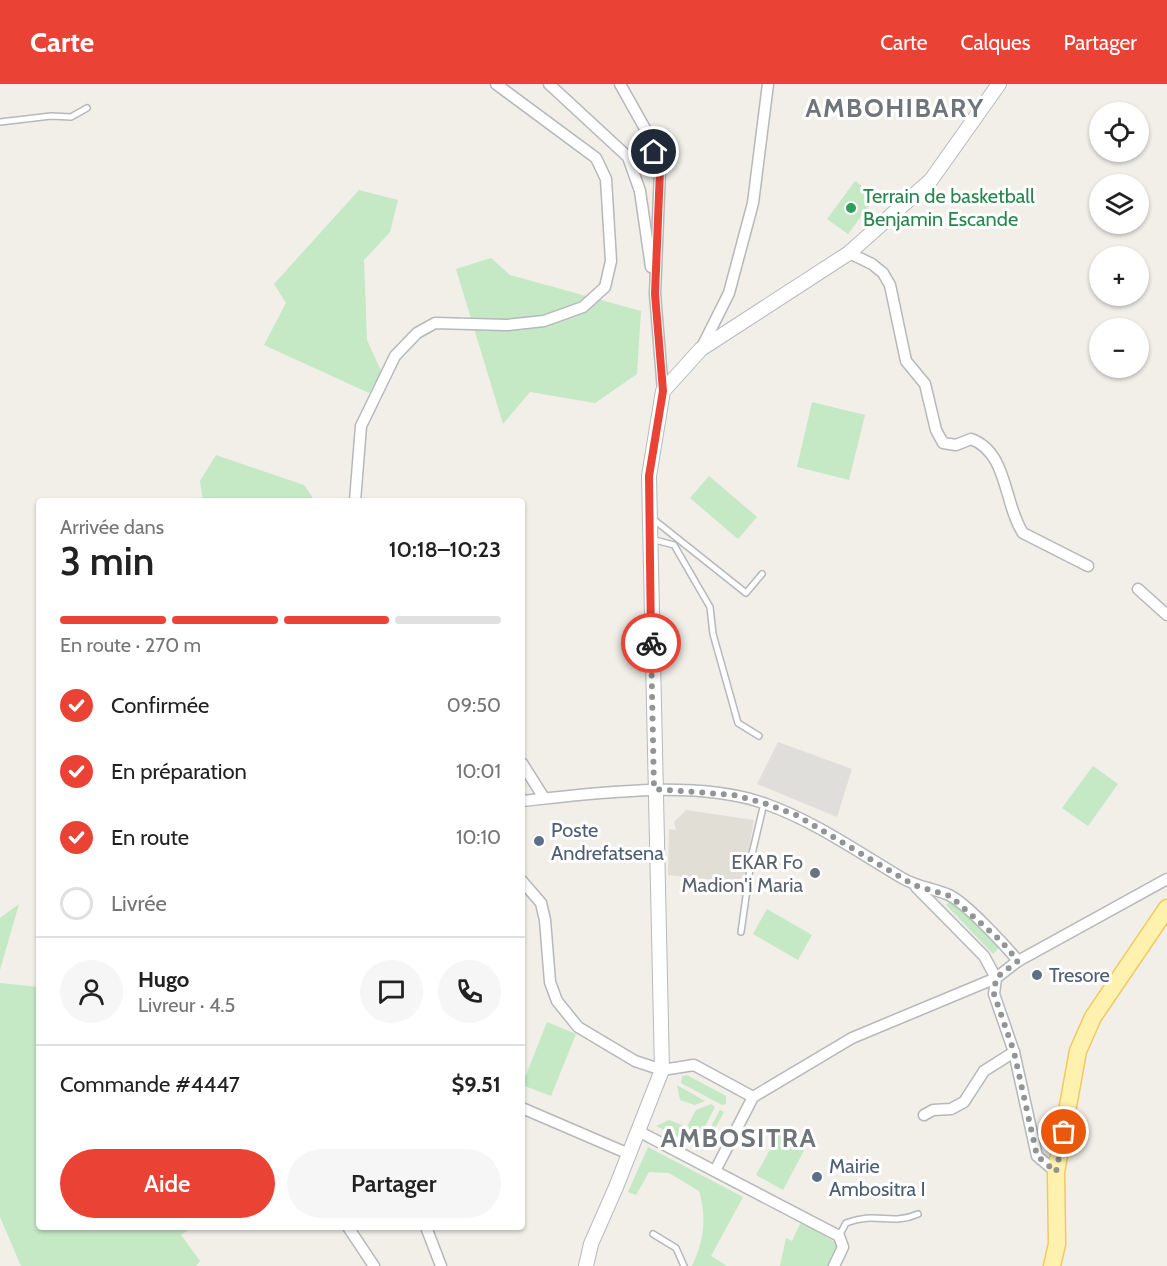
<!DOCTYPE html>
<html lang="fr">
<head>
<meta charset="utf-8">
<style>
	:root { --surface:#fff; --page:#f6f6f6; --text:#222; --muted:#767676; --line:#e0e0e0; --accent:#ea4335 }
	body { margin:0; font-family:Cabin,sans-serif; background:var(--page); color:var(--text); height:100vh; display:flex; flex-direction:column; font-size:22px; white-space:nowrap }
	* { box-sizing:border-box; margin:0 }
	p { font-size:20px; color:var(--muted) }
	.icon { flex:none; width:33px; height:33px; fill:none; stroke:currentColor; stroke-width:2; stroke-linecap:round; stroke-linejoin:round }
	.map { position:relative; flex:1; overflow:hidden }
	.details { position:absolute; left:36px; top:414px; width:489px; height:732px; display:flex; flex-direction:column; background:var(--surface); border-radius:6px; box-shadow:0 2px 4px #0004 }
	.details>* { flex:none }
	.buttons { position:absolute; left:1089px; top:18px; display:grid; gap:12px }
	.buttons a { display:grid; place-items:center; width:60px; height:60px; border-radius:50%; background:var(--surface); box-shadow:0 2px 4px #0004; font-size:30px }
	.pin { position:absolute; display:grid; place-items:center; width:51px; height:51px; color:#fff; margin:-26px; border:3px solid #fff; border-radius:50%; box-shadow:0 2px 6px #0007 }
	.courier { position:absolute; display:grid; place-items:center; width:60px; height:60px; margin:-30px; border:4px solid #ea4335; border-radius:50%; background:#fff; color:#222; box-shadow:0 2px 8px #0007 }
	.headline em { font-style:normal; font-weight:600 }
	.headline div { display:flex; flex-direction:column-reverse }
	.headline { display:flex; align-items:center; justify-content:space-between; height:102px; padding:0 24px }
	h1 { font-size:39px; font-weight:600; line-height:45px }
	.bar { display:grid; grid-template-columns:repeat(4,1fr); gap:9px 6px; align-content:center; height:72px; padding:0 24px }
	.bar i { height:8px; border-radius:4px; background:var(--line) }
	.bar .on { background:var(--accent) }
	.bar p { grid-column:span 4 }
	.line { display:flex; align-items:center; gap:15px; padding:0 24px; border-top:2px solid var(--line) }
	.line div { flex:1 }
	.round { display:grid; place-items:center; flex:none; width:63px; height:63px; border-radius:32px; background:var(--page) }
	ol { padding:0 24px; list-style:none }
	li { display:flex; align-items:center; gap:18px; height:66px }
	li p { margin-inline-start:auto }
	li .icon { padding:6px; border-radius:50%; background:var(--accent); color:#fff; stroke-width:4 }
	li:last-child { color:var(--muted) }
	li i { width:33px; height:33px; border:3px solid var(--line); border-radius:50% }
	.cta { display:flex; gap:12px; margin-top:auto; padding:12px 24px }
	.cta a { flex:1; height:69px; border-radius:36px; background:var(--accent); color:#fff; font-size:24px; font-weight:600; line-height:69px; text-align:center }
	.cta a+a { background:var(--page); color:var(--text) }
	header { display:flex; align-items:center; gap:36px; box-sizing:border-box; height:84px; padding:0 30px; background:var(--accent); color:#fff }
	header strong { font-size:28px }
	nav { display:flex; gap:33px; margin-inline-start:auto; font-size:21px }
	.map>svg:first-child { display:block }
</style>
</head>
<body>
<header>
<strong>Carte</strong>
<nav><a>Carte</a><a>Calques</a><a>Partager</a></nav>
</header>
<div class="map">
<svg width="1167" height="1182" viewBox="0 0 1167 1182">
	<rect width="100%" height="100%" fill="#f1efe8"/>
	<!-- industrial -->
	<path fill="#e0deda" d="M778 658 852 685 837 733 757 700Z"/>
	<!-- education -->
	<path fill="#e1ded6" d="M686 726 754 736 743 799 668 791 669 745 676 746 674 738Z"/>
	<!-- green -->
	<g fill="#c5e8c5">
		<path d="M855 97 876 112 848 150 827 135Z"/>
		<path d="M359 106 398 116 390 148 364 176 367 256 382 289 369 309 264 261 286 219 274 200Z"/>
		<path d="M491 174 510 191 641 227 637 290 595 319 530 308 503 340 456 185Z"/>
		<path d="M812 318 865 331 849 396 797 383Z"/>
		<path d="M216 371 304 401 315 417H203L200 397Z"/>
		<path d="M709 392 757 433 738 455 690 414Z"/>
		<path d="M1093 682 1118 700 1088 742 1062 724Z"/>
		<path d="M952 815 999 864 993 870 946 821Z"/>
		<path d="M19 820 0 886V834Z"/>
		<path d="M767 825 812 851 798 876 753 850Z"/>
		<path d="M0 899 39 903V1143H193L181 1151 200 1177 196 1182H21L0 1133Z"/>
		<path d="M547 938 576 950 551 1012 522 1001Z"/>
		<path d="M687 991 726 1012V1020L722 1021 681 999 682 992Z"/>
		<path d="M677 1001 705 1017 695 1021 680 1016Z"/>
		<path d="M711 1020 715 1023 695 1062 688 1041 696 1026Z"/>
		<path d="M720 1026 724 1028 703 1067 699 1065Z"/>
		<path d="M669 1036 682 1041 687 1058 656 1042Z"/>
		<path d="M782 1044 808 1059 783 1106 756 1091Z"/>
		<path d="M648 1063 743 1113 711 1172 727 1182H692C704 1157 707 1134 699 1107L669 1089 649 1088 636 1111 628 1108Z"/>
		<path d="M801 1138 835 1158 837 1168 828 1182H780L786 1154 792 1157Z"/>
	</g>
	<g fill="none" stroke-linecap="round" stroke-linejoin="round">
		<defs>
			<g id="lane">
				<path d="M0 38 51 32 71 33 87 24"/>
				<path d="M653 435 746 509 762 490"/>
				<path d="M651 455 674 461 710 523 713 550 738 639 759 652"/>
				<path d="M741 848 752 770 764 719"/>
				<path d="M653 1150 676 1164 684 1182"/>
				<path d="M839 1152 846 1139C876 1127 891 1142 918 1130"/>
			</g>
			<g id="street">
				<path d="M549 0 628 73 640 107 651 183"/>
				<path d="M620 0 648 50 660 86 655 210 663 307"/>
				<path d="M849 169 872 180 883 189 890 201 906 277 925 300 936 346 943 359 956 361 971 355C1008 368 1004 421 1023 449L1088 482"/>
				<path d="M701 265 729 209 753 119 768 0"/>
				<path d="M355 417 361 342 395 272 417 249 435 239 507 241 544 237 583 223 605 203 611 177 606 95 596 74 496 0"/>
				<path d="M1138 505 1167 531"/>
				<path d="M522 679 544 714"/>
				<path d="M522 717C594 709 698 695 766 720 814 737 858 768 902 794 917 803 933 804 949 811 966 819 1005 861 1018 877"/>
				<path d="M522 797 541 819 545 836 550 898 557 917 578 943 635 977 662 986 694 981 753 1013"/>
				<path d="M916 803 984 872 996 894 994 910 1014 968 1037 1072 1056 1088"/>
				<path d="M522 1024 629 1070"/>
				<path d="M924 1031 933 1026 951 1025 964 1018 984 987 1014 968"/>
				<path d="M638 1047 839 1152 843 1163 834 1182"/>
				<path d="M715 1087 753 1013 852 954 996 894 1018 877 1167 795"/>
				<path d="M348 1143 374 1182"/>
				<path d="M426 1143 441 1182"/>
			</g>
			<path id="secondary" d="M586 1182 591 1160 616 1103 662 986 649 392 663 307 701 265 849 169 931 96 999 0"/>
			<path id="primary" d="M1052 1182 1057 1160 1056 1088 1078 967 1093 933 1167 824"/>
		</defs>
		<!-- lane casing -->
		<use href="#lane" stroke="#b5b8bc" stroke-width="8"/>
		<!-- street casing -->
		<use href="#street" stroke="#b5b8bc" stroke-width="13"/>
		<!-- secondary casing -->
		<use href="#secondary" stroke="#b6babf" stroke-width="16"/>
		<!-- primary casing -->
		<use href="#primary" stroke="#f2c960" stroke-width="19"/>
		<!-- lane -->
		<use href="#lane" stroke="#fff" stroke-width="5"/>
		<!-- street -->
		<use href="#street" stroke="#fff" stroke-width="10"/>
		<!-- secondary -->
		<use href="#secondary" stroke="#fff" stroke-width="14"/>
		<!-- primary -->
		<use href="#primary" stroke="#fff2af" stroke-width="16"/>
	</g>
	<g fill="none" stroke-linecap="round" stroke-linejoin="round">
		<!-- done -->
		<path stroke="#929495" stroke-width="6" stroke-dasharray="0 10.8" d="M651 559 654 705 734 711 764 719 796 731 914 801 950 812 1001 857 1018 877 996 894 994 910 1014 968 1037 1072 1056 1088 1064 1048"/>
		<!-- route -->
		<path stroke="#ea4335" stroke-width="8" d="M651 559 649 392 663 307 655 210 660 86 654 68"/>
	</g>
	<!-- markers -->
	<circle fill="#2e9e5b" stroke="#fff" stroke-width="2" cx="851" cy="124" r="6"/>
	<g fill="#5c6f8a" stroke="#fff" stroke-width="2">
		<circle cx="539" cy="757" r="6"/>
		<circle cx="1037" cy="891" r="6"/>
		<circle cx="817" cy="1093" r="6"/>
	</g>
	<circle fill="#6b7280" stroke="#fff" stroke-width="2" cx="815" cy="789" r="6"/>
	<g text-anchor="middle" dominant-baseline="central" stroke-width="6" stroke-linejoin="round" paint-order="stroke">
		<!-- leisure labels -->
		<g font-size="20" fill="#27864d" stroke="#fff" text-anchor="start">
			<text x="863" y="112">Terrain de basketball<tspan x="863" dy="23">Benjamin Escande</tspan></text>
		</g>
		<!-- service labels -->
		<g font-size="20" fill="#4e5e75" stroke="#fff" text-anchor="start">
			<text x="551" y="746">Poste<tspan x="551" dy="23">Andrefatsena</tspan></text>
			<text x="1049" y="891">Tresore</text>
			<text x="829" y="1082">Mairie<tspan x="829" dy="23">Ambositra I</tspan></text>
		</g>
		<!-- worship labels -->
		<g font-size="20" fill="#5b616d" stroke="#fff" text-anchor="end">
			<text x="803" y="778">EKAR Fo<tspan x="803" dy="23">Madion'i Maria</tspan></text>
		</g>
		<!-- district labels -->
		<g font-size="26" font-weight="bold" letter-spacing="1.5" fill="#70757a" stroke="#fff">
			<text x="895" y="24">AMBOHIBARY</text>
			<text x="739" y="1054">AMBOSITRA</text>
		</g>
	</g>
</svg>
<div class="buttons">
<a><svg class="icon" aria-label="locate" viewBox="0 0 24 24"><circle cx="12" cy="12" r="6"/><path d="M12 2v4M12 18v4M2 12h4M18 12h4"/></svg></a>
<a><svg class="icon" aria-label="layers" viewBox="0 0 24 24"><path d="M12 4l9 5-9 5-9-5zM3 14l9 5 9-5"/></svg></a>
<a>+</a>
<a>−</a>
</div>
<div class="pin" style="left:1064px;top:1048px;background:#ea580c"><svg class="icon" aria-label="bag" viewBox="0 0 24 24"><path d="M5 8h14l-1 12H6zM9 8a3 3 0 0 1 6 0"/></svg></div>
<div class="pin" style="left:654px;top:68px;background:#1f2937"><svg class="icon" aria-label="home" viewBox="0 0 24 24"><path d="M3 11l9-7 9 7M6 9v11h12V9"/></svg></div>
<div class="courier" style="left:651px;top:559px"><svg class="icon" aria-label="bike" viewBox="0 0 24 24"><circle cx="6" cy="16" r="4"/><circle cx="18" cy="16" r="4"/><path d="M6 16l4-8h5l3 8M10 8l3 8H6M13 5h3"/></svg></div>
<section class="details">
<div class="headline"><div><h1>3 min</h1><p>Arrivée dans</p></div><em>10:18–10:23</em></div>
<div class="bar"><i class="on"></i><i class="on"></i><i class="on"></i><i></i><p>En route · 270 m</p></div>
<ol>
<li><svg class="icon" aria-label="check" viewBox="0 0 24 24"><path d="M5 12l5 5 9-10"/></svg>Confirmée<p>09:50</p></li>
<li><svg class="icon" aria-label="check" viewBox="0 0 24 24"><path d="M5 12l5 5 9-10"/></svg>En préparation<p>10:01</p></li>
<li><svg class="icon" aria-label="check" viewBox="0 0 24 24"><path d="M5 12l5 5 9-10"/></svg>En route<p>10:10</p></li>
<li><i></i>Livrée</li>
</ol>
<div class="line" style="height:108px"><a class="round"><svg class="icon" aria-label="person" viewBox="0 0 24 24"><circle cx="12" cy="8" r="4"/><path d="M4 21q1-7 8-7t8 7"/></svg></a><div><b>Hugo</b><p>Livreur · 4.5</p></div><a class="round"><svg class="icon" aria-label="chat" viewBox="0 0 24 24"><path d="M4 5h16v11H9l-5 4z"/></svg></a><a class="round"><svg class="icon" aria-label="phone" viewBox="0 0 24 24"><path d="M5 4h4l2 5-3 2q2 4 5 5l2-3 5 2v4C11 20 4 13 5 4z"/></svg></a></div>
<div class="line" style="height:78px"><div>Commande #4447</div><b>$9.51</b></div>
<div class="cta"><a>Aide</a><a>Partager</a></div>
</section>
</div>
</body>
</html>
